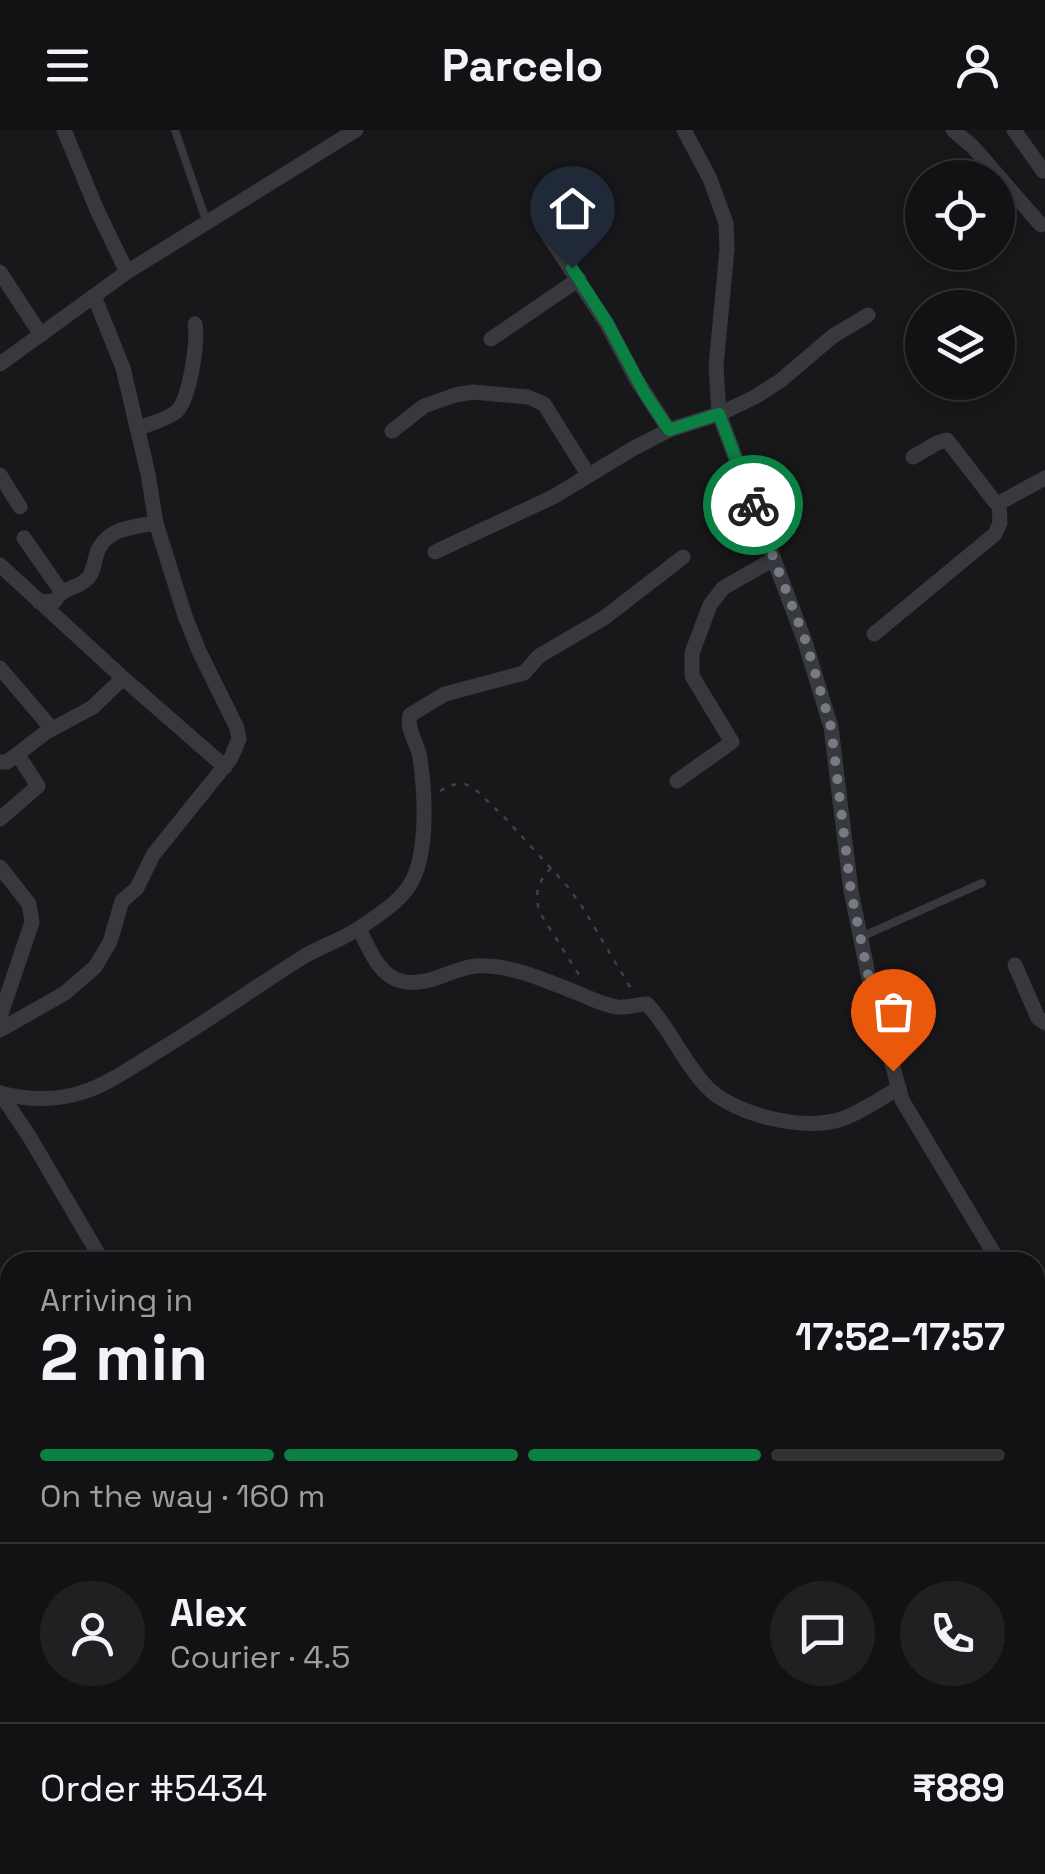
<!DOCTYPE html>
<html lang="en">
<head>
<meta charset="utf-8">
<style>
	:root { --surface:#121214; --page:#1f2022; --text:#f1f3f6; --muted:#9c9ea0; --line:#313234; --accent:#0b8043 }
	body { margin:0; font-family:"Space Grotesk",sans-serif; background:var(--page); color:var(--text); height:100vh; display:flex; flex-direction:column; font-size:38px; white-space:nowrap }
	* { box-sizing:border-box; margin:0 }
	p { font-size:32px; color:var(--muted) }
	.icon { flex:none; width:55px; height:55px; fill:none; stroke:currentColor; stroke-width:2; stroke-linecap:round; stroke-linejoin:round }
	.map { position:relative; flex:1; overflow:hidden }
	.panel { position:absolute; left:0px; top:1122px; width:1045px; height:622px; display:flex; flex-direction:column; background:var(--surface); border-radius:30px 30px 0 0; box-shadow:0 5px 25px #0003,0 0 0 2px var(--line) }
	.panel>* { flex:none }
	.fabs { position:absolute; left:905px; top:30px; display:grid; gap:20px }
	.fabs a { display:grid; place-items:center; width:110px; height:110px; border-radius:50%; background:var(--surface); box-shadow:0 5px 25px #0003,0 0 0 2px var(--line); font-size:50px }
	.pin { position:absolute; display:grid; place-items:center; width:85px; height:85px; color:#fff; margin:-102px -42px; border-radius:50% 50% 50% 0; rotate:-45deg; box-shadow:0 0 10px #0007 }
	.pin .icon { rotate:45deg }
	.courier { position:absolute; display:grid; place-items:center; width:100px; height:100px; margin:-50px; border:8px solid #0b8043; border-radius:50%; background:#fff; color:#222; box-shadow:0 2px 12px #0007 }
	.summary em { font-style:normal; font-weight:600 }
	.summary div { display:flex; flex-direction:column-reverse }
	.summary { display:flex; align-items:center; justify-content:space-between; height:170px; padding:0 40px }
	h1 { font-size:65px; font-weight:600; line-height:75px }
	.bar { display:grid; grid-template-columns:repeat(4,1fr); gap:15px 10px; align-content:center; height:120px; padding:0 40px }
	.bar i { height:12px; border-radius:8px; background:var(--line) }
	.bar .active { background:var(--accent) }
	.bar p { grid-column:span 4 }
	.line { display:flex; align-items:center; gap:25px; padding:0 40px; border-top:2px solid var(--line) }
	.line div { flex:1 }
	.round { display:grid; place-items:center; flex:none; width:105px; height:105px; border-radius:52px; background:var(--page) }
	header { display:flex; justify-content:space-between; align-items:center; height:130px; padding:0 40px; background:var(--surface); font-size:45px; font-weight:600 }
	.map>svg:first-child { display:block }
</style>
</head>
<body>
<header><svg class="icon" aria-label="menu" viewBox="0 0 24 24"><path d="M4 6h16M4 12h16M4 18h16"/></svg>Parcelo<svg class="icon" aria-label="person" viewBox="0 0 24 24"><circle cx="12" cy="8" r="4"/><path d="M4 21q1-7 8-7t8 7"/></svg></header>
<div class="map">
<svg width="1045" height="1744" viewBox="0 0 1045 1744">
	<rect width="100%" height="100%" fill="#18181a"/>
	<!-- building -->
	<g fill="#424247">
		<path d="M19 1735H31L36 1744H4Z"/>
		<path d="M147 1735H166L171 1744H131Z"/>
	</g>
	<g fill="none" stroke-linecap="round" stroke-linejoin="round">
		<!-- path -->
		<g stroke="#3e4047" stroke-width="2.5" stroke-dasharray="5 8" stroke-linecap="butt">
			<path d="M440 661 450 655 465 654 475 659 505 688 568 757 583 778 633 862"/>
			<path d="M551 738C537 753 534 764 540 783L581 848"/>
		</g>
		<!-- service -->
		<g stroke="#38393f" stroke-width="8">
			<path d="M175 0 207 93"/>
			<path d="M861 807 982 753"/>
			<path d="M1035 1414 1045 1420"/>
			<path d="M1035 1677 1045 1675"/>
		</g>
		<!-- minor -->
		<g stroke="#38393f" stroke-width="15">
			<path d="M64 0 97 80 127 142"/>
			<path d="M684 0 710 49 726 93 727 119 716 236 719 284 805 512 831 597 851 761 869 849 902 970 999 1132"/>
			<path d="M953 0 973 17 1041 95"/>
			<path d="M1014 0 1043 41"/>
			<path d="M548 105 607 194 636 249 669 300"/>
			<path d="M0 142 41 205"/>
			<path d="M491 209 579 149"/>
			<path d="M0 234 127 142 356 0"/>
			<path d="M138 298C150 294 166 290 176 282 190 270 198 212 195 194"/>
			<path d="M392 301 424 276 455 265 473 262 528 267 544 274 589 346"/>
			<path d="M913 327 937 313 947 310 995 372 999 373 1045 348"/>
			<path d="M0 345 20 377"/>
			<path d="M24 408 61 461"/>
			<path d="M435 422 553 367 634 318 669 300 719 284 755 267 780 251 833 206 868 185"/>
			<path d="M0 435 123 548 225 637"/>
			<path d="M39 472 55 471C65 455 76 460 87 449 93 444 94 433 96 426 104 398 132 397 156 393"/>
			<path d="M874 504 995 404 1000 393 999 373"/>
			<path d="M0 538 52 599"/>
			<path d="M0 632H7L45 603 93 577 123 548"/>
			<path d="M677 651 732 612 692 546V523L710 475 723 458 774 429"/>
			<path d="M0 689 38 656 18 625"/>
			<path d="M0 737 29 774 32 792 0 887"/>
			<path d="M359 799C369 818 378 845 401 851 427 858 452 838 476 836 512 834 548 852 580 864 592 869 604 875 617 877 628 878 637 874 647 874 670 898 683 932 706 956 732 985 808 1003 844 988 863 981 881 968 899 958"/>
			<path d="M1015 835 1038 888 1045 893"/>
			<path d="M0 900 65 863 95 837 110 812 122 771 137 758 153 725 231 628 239 609 237 598 199 521 185 486 156 393 148 344 123 238 94 166"/>
			<path d="M0 963C27 970 56 971 83 962 106 955 129 939 150 926 202 895 252 859 303 827 323 815 345 809 364 795 381 783 404 769 413 749 428 718 425 662 420 628 418 613 406 600 410 585L445 564 524 543 539 526 604 488 683 427"/>
			<path d="M0 963 29 1006 103 1132"/>
			<path d="M1035 1189 1045 1202"/>
			<path d="M1035 1322 1045 1328"/>
			<path d="M1035 1400 1045 1367"/>
			<path d="M0 1593 10 1600"/>
			<path d="M38 1735 43 1744"/>
			<path d="M181 1735 186 1744"/>
			<path d="M820 1735 850 1744"/>
			<path d="M1015 1735V1744"/>
			<path d="M0 1739 10 1733"/>
			<path d="M113 1744 127 1735"/>
		</g>
	</g>
	<g fill="none" stroke-linecap="round" stroke-linejoin="round">
		<!-- done -->
		<path stroke="#767a83" stroke-width="10" stroke-dasharray="0 18" d="M753 375 806 512 831 597 851 762 869 849 893 941"/>
		<!-- route -->
		<path stroke="#0b8043" stroke-width="12" d="M572 138 608 194 644 262 669 300 719 284 753 375"/>
	</g>
</svg>
<div class="fabs">
<a><svg class="icon" aria-label="locate" viewBox="0 0 24 24"><circle cx="12" cy="12" r="6"/><path d="M12 2v4M12 18v4M2 12h4M18 12h4"/></svg></a>
<a><svg class="icon" aria-label="layers" viewBox="0 0 24 24"><path d="M12 4l9 5-9 5-9-5zM3 14l9 5 9-5"/></svg></a>
</div>
<div class="pin" style="left:893px;top:941px;background:#ea580c"><svg class="icon" aria-label="bag" viewBox="0 0 24 24"><path d="M5 8h14l-1 12H6zM9 8a3 3 0 0 1 6 0"/></svg></div>
<div class="pin" style="left:572px;top:138px;background:#1f2937"><svg class="icon" aria-label="home" viewBox="0 0 24 24"><path d="M3 11l9-7 9 7M6 9v11h12V9"/></svg></div>
<div class="courier" style="left:753px;top:375px"><svg class="icon" aria-label="bike" viewBox="0 0 24 24"><circle cx="6" cy="16" r="4"/><circle cx="18" cy="16" r="4"/><path d="M6 16l4-8h5l3 8M10 8l3 8H6M13 5h3"/></svg></div>
<section class="panel">
<div class="summary"><div><h1>2 min</h1><p>Arriving in</p></div><em>17:52–17:57</em></div>
<div class="bar"><i class="active"></i><i class="active"></i><i class="active"></i><i></i><p>On the way · 160 m</p></div>
<div class="line" style="height:180px"><a class="round"><svg class="icon" aria-label="person" viewBox="0 0 24 24"><circle cx="12" cy="8" r="4"/><path d="M4 21q1-7 8-7t8 7"/></svg></a><div><b>Alex</b><p>Courier · 4.5</p></div><a class="round"><svg class="icon" aria-label="chat" viewBox="0 0 24 24"><path d="M4 5h16v11H9l-5 4z"/></svg></a><a class="round"><svg class="icon" aria-label="phone" viewBox="0 0 24 24"><path d="M5 4h4l2 5-3 2q2 4 5 5l2-3 5 2v4C11 20 4 13 5 4z"/></svg></a></div>
<div class="line" style="height:130px"><div>Order #5434</div><b>₹889</b></div>
</section>
</div>
</body>
</html>
